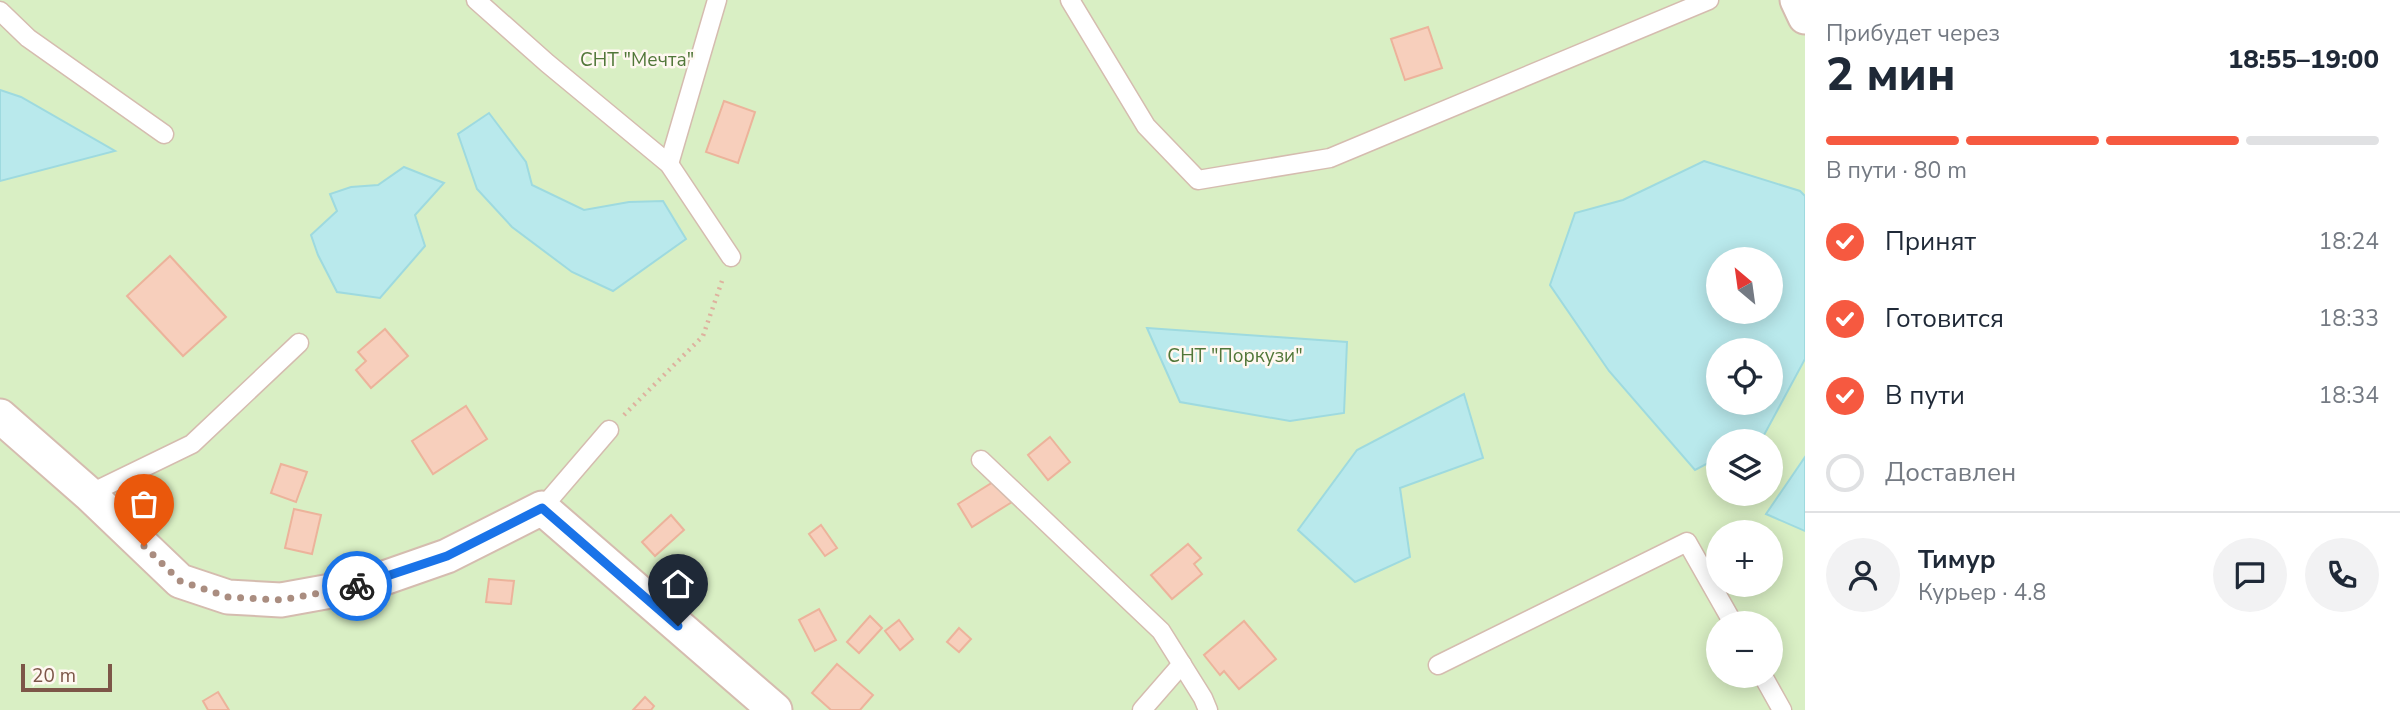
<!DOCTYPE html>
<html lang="ru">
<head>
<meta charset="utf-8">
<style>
	:root { --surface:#fff; --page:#f2f2f3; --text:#1f2937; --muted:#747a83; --line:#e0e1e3; --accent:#f65940 }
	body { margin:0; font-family:"Nunito Sans",sans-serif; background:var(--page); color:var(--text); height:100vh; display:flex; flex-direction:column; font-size:26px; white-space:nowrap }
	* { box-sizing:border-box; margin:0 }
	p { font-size:23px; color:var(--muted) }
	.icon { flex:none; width:38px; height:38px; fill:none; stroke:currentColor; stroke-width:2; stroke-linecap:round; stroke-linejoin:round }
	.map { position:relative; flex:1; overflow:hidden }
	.drawer { display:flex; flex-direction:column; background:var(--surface); width:595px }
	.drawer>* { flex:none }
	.needle { width:46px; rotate:331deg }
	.controls { position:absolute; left:1706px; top:247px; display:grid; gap:14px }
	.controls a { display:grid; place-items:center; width:77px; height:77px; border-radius:50%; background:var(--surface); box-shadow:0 4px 18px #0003; font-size:35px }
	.scale { position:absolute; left:21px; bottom:18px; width:91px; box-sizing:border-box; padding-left:7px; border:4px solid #7d5648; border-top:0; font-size:19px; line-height:24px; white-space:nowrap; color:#7d5648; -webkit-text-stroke:5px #fff8f1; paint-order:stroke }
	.pin { position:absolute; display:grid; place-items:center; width:60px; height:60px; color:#fff; margin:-72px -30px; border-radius:50% 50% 50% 0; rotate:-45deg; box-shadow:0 0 7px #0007 }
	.pin .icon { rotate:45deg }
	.courier { position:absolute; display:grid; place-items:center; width:70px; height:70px; margin:-35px; border:5px solid #1a73e8; border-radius:50%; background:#fff; color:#222; box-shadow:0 2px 9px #0007 }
	.head em { font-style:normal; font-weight:800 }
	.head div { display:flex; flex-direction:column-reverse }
	.head { display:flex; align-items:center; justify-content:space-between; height:119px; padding:0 21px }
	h1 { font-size:46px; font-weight:800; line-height:52px }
	.bar { display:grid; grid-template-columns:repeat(4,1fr); gap:10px 7px; align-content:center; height:84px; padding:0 21px }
	.bar i { height:9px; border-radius:5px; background:var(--line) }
	.bar .selected { background:var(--accent) }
	.bar p { grid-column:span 4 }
	.line { display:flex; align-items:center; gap:18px; padding:0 21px; border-top:2px solid var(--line) }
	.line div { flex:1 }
	.round { display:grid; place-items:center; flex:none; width:74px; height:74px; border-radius:37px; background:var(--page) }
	ol { padding:0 21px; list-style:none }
	li { display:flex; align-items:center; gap:21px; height:77px }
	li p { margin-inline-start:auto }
	li .icon { padding:7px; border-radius:50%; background:var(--accent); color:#fff; stroke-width:4 }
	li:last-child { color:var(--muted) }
	li i { width:38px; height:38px; border:4px solid var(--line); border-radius:50% }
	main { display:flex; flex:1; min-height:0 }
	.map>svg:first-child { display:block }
</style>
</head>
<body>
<main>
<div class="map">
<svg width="1805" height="710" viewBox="0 0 1805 710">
	<rect width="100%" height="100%" fill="#fff4e8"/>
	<!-- green -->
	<path fill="#d9efc4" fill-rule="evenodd" d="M0 0H1805V710H0ZM1718 259H1771V312H1718ZM1718 350H1771V402H1718ZM1718 441H1771V494H1718ZM1718 532H1771V584H1718ZM1718 623H1771V676H1718Z"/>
	<!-- water -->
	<g fill="#b9e9ec" stroke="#9edadf" stroke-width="2" fill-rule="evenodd">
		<path d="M0 90 21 97 115 151 0 181Z"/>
		<path d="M489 113 526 162 532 185 584 210 629 202 663 201 686 239 613 291 572 272 512 227 477 189 458 134Z"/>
		<path d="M1704 161 1800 191 1805 196V359L1764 435 1752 441H1718V458L1695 470 1609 371 1550 285 1575 213 1623 200ZM1771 259V312H1718V259ZM1771 350V402H1718V350Z"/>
		<path d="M404 167 444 183 415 215 425 246 380 298 337 292 318 255 311 235 337 211 330 194 351 187 378 185Z"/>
		<path d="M1147 328 1347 342 1344 413 1290 421 1180 402Z"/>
		<path d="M1464 394 1483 458 1400 488 1410 557 1355 582 1298 530 1357 450Z"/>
		<path d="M1805 457V531L1766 514Z"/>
	</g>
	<!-- building -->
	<g fill="#f7cfbc" stroke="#ecb39b" stroke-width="2">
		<path d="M1428 27 1442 68 1405 80 1391 39Z"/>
		<path d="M724 101 755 112 738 163 706 152Z"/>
		<path d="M170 256 226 317 183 356 127 296Z"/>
		<path d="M385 329 408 356 371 388 356 370 366 361 358 352Z"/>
		<path d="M466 406 487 439 433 474 412 441Z"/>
		<path d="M1050 437 1070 462 1048 480 1028 455Z"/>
		<path d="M281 464 307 472 296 502 271 493Z"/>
		<path d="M998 479 1012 502 972 527 958 504Z"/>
		<path d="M294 509 321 515 312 554 285 548Z"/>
		<path d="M671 515 684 530 655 556 642 542Z"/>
		<path d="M821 525 837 548 825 556 809 534Z"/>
		<path d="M1188 544 1201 558 1194 564 1202 574 1172 599 1151 575Z"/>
		<path d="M489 579 514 581 511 604 486 602Z"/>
		<path d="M819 609 836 640 815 651 799 620Z"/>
		<path d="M870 616 882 628 859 653 847 642Z"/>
		<path d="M899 620 913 639 900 650 885 631Z"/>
		<path d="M1244 621 1276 659 1239 689 1224 671 1220 675 1204 655Z"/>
		<path d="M959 628 971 639 959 652 947 642Z"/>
		<path d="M837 664 873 695 860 710H831L812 693Z"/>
		<path d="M218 692 229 710H208L203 701Z"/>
		<path d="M645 697 654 706 651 710H633Z"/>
	</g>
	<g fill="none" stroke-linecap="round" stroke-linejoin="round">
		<defs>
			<g id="service">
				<path d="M476 0 547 63 669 164 731 257"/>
				<path d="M1070 0 1146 126 1198 180 1330 158 1709 0"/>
				<path d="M0 11 28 38 164 134"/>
				<path d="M669 164 717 0"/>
				<path d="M981 460 1161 631 1203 698 1208 710"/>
				<path d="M89 494 192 444 299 343"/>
				<path d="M542 508 609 430"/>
				<path d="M1438 665 1687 542 1733 623"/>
				<path d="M1763 676 1782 710"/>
				<path d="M1142 710 1182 664"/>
			</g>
			<g id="minor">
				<path d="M1797 0 1805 17"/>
				<path d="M0 416 89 494 180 581 228 597 281 600 364 585 447 556 542 508 775 710"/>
			</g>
		</defs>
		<!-- service casing -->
		<use href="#service" stroke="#d5bcaf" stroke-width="21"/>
		<!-- minor casing -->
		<use href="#minor" stroke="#d5bcaf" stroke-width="37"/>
		<!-- path -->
		<path stroke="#deb19e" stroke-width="4.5" stroke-dasharray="2 5" stroke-linecap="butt" d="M624 415 703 336 723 278"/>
		<!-- service -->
		<use href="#service" stroke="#fff" stroke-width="18"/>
		<!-- minor -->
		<use href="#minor" stroke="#fff" stroke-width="33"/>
	</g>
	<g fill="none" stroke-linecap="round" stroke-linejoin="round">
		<!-- done -->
		<path stroke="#aa8d80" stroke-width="7" stroke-dasharray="0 12.6" d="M144 546 180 581 228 597 281 600 357 586"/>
		<!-- route -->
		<path stroke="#1a73e8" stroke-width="9" d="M357 586 447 556 542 508 678 626"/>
	</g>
	<g text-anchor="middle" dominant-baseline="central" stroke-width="5" stroke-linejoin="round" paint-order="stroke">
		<!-- park labels -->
		<g font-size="19" fill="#517739" stroke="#fff8f1">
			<text x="637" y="60">СНТ "Мечта"</text>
			<text x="1235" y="356">СНТ "Поркузи"</text>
		</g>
	</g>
</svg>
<div class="controls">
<a><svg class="needle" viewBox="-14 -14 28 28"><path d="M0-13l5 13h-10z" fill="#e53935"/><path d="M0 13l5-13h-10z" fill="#747a83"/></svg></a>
<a><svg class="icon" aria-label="locate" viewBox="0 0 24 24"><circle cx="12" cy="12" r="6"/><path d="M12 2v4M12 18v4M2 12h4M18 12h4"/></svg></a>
<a><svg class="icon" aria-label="layers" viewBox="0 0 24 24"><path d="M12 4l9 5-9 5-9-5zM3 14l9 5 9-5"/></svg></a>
<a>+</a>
<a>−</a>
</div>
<div class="scale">20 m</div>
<div class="pin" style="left:144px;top:546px;background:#ea580c"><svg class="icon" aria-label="bag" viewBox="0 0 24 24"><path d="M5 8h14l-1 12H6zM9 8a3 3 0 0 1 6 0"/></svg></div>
<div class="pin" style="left:678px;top:626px;background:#1f2937"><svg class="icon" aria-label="home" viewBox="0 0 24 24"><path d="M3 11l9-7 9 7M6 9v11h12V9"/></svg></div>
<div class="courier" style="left:357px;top:586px"><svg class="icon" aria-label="bike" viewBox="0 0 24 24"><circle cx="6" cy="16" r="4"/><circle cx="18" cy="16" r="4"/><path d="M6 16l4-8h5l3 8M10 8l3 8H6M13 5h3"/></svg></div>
</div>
<section class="drawer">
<div class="head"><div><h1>2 мин</h1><p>Прибудет через</p></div><em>18:55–19:00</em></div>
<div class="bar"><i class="selected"></i><i class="selected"></i><i class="selected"></i><i></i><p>В пути · 80 m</p></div>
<ol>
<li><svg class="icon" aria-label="check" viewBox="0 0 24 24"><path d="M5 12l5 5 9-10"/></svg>Принят<p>18:24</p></li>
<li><svg class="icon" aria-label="check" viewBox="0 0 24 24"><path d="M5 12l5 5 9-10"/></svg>Готовится<p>18:33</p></li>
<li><svg class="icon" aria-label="check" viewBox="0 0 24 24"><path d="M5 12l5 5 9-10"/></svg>В пути<p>18:34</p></li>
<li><i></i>Доставлен</li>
</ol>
<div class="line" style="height:126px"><a class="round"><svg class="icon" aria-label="person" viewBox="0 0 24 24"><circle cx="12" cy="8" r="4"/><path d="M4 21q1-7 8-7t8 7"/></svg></a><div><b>Тимур</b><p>Курьер · 4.8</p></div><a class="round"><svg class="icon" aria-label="chat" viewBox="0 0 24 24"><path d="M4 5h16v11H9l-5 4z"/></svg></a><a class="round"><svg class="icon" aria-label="phone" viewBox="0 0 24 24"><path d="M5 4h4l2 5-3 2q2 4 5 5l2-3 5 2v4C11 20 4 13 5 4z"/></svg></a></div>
</section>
</main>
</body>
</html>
